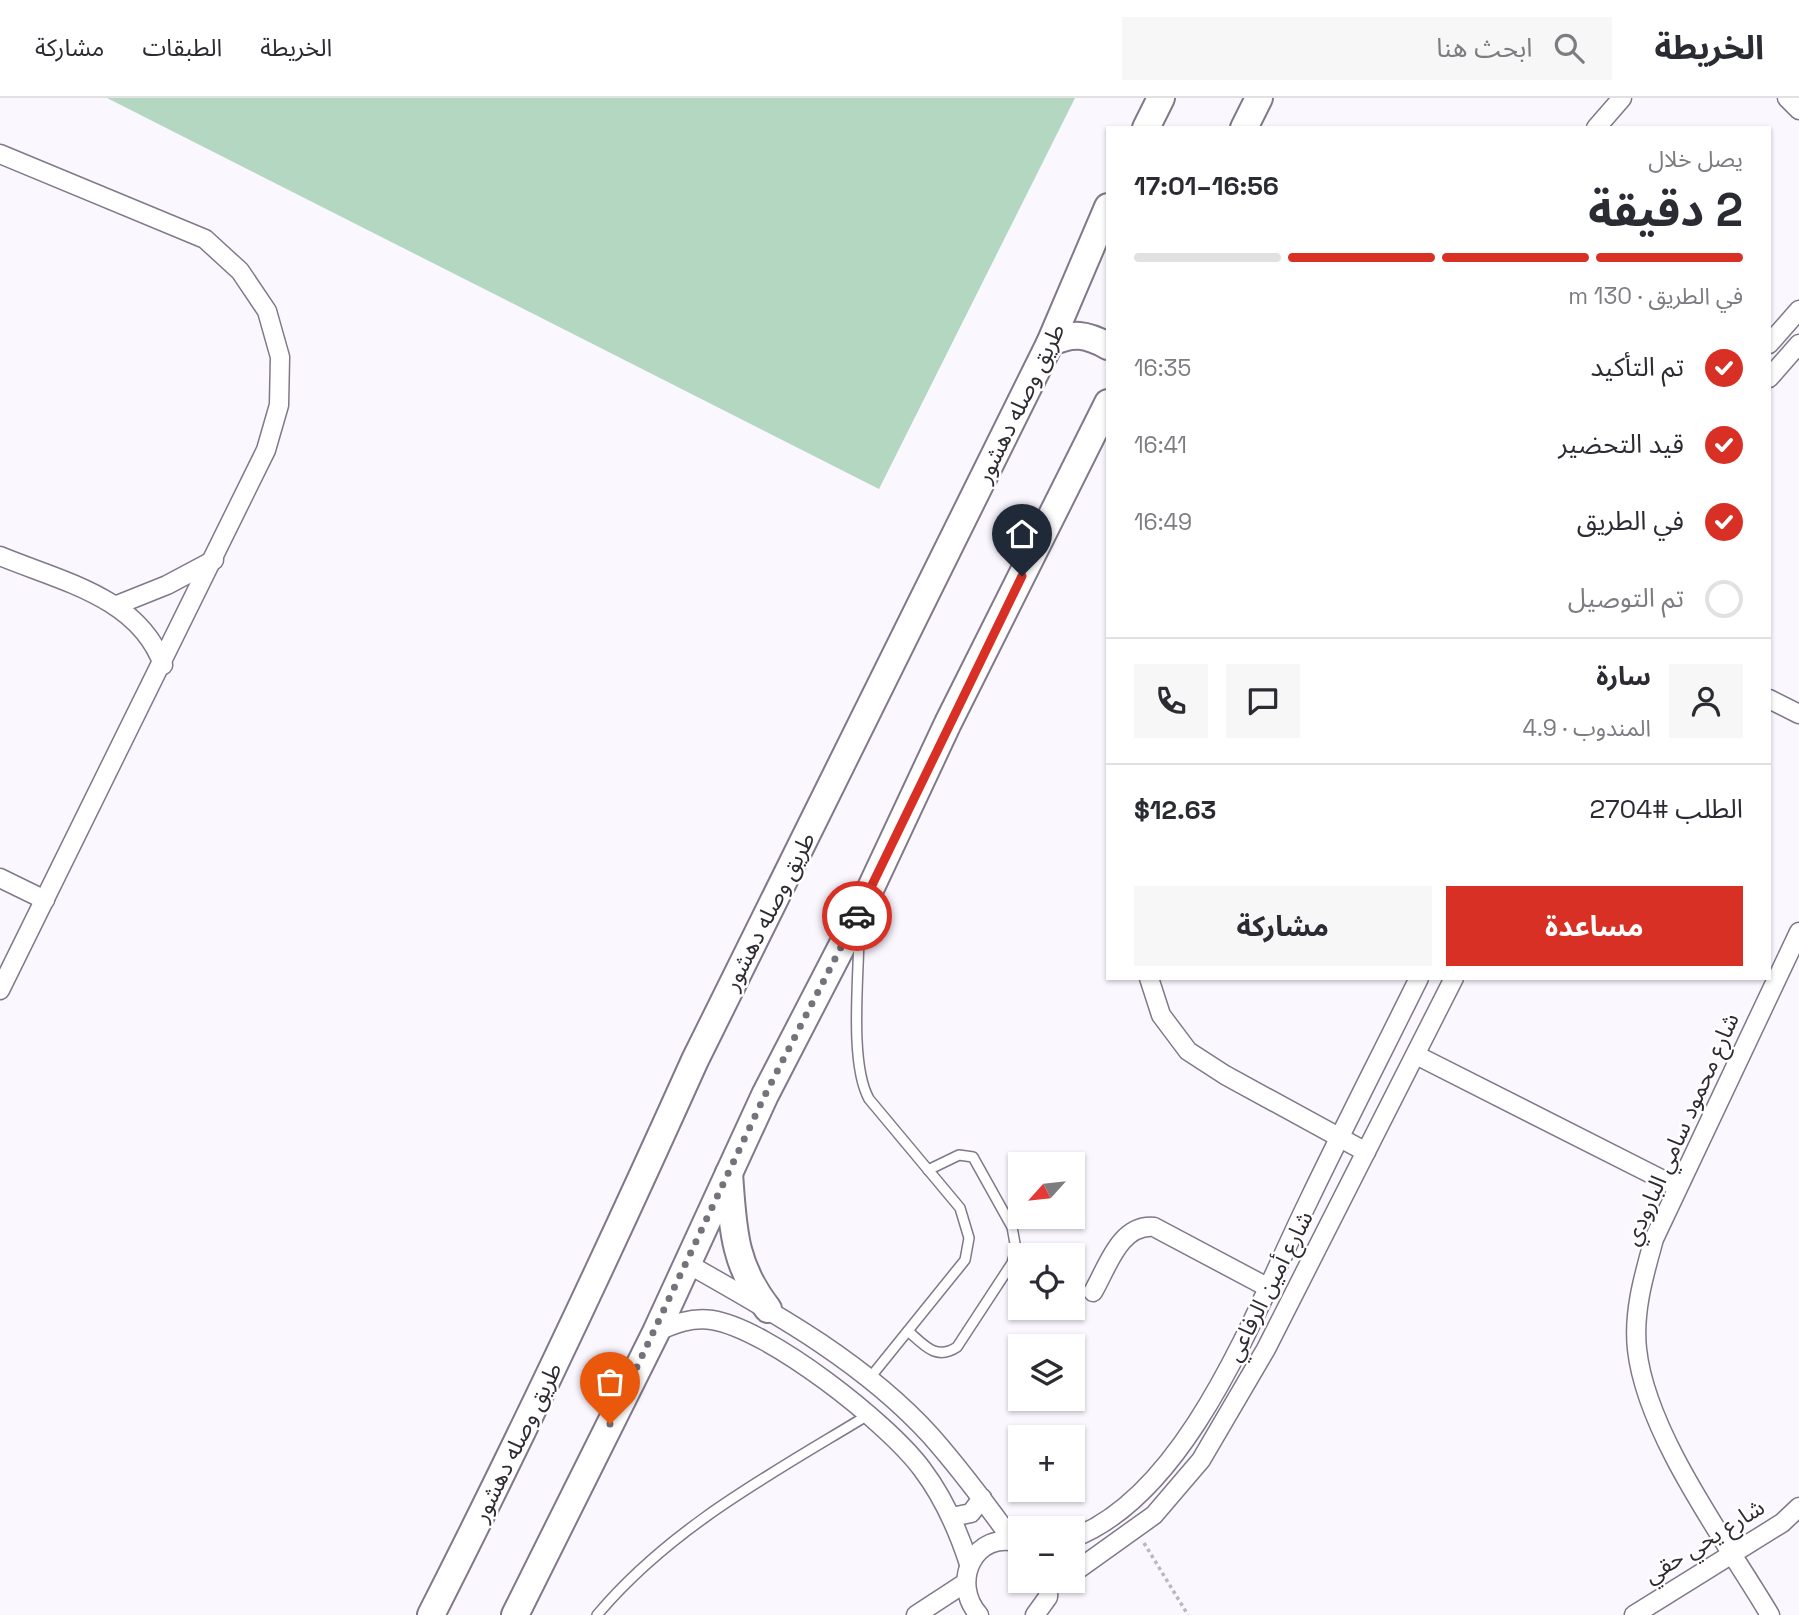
<!DOCTYPE html>
<html lang="ar">
<head>
<meta charset="utf-8">
<style>
	:root { --surface:#fff; --page:#f7f7f7; --text:#2b2b33; --muted:#7c7c81; --line:#e1e1e2; --accent:#d93025 }
	body { margin:0; font-family:"Space Grotesk","Noto Sans Arabic",sans-serif; background:var(--page); color:var(--text); direction:rtl; height:100vh; display:flex; flex-direction:column; font-size:26px; white-space:nowrap }
	* { box-sizing:border-box; margin:0 }
	p { font-size:23px; color:var(--muted) }
	.icon { flex:none; width:38px; height:38px; fill:none; stroke:currentColor; stroke-width:2; stroke-linecap:round; stroke-linejoin:round }
	.map { position:relative; flex:1; overflow:hidden; direction:ltr }
	.details { position:absolute; left:1106px; top:28px; width:665px; height:854px; display:flex; flex-direction:column; background:var(--surface); border-radius:0px; box-shadow:0 2px 5px #0004; direction:rtl }
	.details>* { flex:none }
	.needle { width:46px; rotate:243deg }
	.buttons { position:absolute; left:1008px; top:1054px; display:grid; gap:14px }
	.buttons a { display:grid; place-items:center; width:77px; height:77px; border-radius:0px; background:var(--surface); box-shadow:0 2px 5px #0004; font-size:35px }
	.pin { position:absolute; display:grid; place-items:center; width:60px; height:60px; color:#fff; margin:-72px -30px; border-radius:50% 50% 50% 0; rotate:-45deg; box-shadow:0 0 7px #0007 }
	.pin .icon { rotate:45deg }
	.courier { position:absolute; display:grid; place-items:center; width:70px; height:70px; margin:-35px; border:5px solid #d93025; border-radius:50%; background:#fff; color:#222; box-shadow:0 2px 9px #0007 }
	.headline em { font-style:normal; font-weight:700 }
	.headline div { display:flex; flex-direction:column-reverse }
	.headline { display:flex; align-items:center; justify-content:space-between; height:119px; padding:0 28px }
	h1 { font-size:46px; font-weight:700; line-height:52px }
	.bar { display:grid; grid-template-columns:repeat(4,1fr); gap:10px 7px; align-content:center; height:84px; padding:0 28px }
	.bar i { height:9px; border-radius:5px; background:var(--line) }
	.bar .selected { background:var(--accent) }
	.bar p { grid-column:span 4 }
	.line { display:flex; align-items:center; gap:18px; padding:0 28px; border-top:2px solid var(--line) }
	.line div { flex:1 }
	.round { display:grid; place-items:center; flex:none; width:74px; height:74px; border-radius:0px; background:var(--page) }
	ol { padding:0 28px; list-style:none }
	li { display:flex; align-items:center; gap:21px; height:77px }
	li p { margin-inline-start:auto }
	li .icon { padding:7px; border-radius:50%; background:var(--accent); color:#fff; stroke-width:4 }
	li:last-child { color:var(--muted) }
	li i { width:38px; height:38px; border:4px solid var(--line); border-radius:50% }
	.button { display:flex; gap:14px; margin-top:auto; padding:14px 28px }
	.button a { flex:1; height:80px; border-radius:0px; background:var(--accent); color:#fff; font-size:28px; font-weight:700; line-height:80px; text-align:center }
	.button a+a { background:var(--page); color:var(--text) }
	header { display:flex; align-items:center; gap:42px; box-sizing:border-box; height:98px; padding:0 35px; background:var(--surface); border-bottom:2px solid var(--line) }
	header strong { font-size:33px }
	nav { display:flex; gap:38px; margin-inline-start:auto; font-size:24px }
	.search { width:490px; height:63px; background:var(--page); display:flex; align-items:center; gap:18px; box-sizing:border-box; padding:0 24px; border-radius:0px; color:var(--muted); font-size:26px }
	.map>svg:first-child { display:block }
</style>
</head>
<body>
<header>
<strong>الخريطة</strong>
<div class="search"><svg class="icon" aria-label="search" viewBox="0 0 24 24"><circle cx="10" cy="10" r="6"/><path d="M15 15l6 6"/></svg>ابحث هنا</div>
<nav><a>الخريطة</a><a>الطبقات</a><a>مشاركة</a></nav>
</header>
<div class="map">
<svg width="1799" height="1517" viewBox="0 0 1799 1517">
	<rect width="100%" height="100%" fill="#fbf7ff"/>
	<!-- green -->
	<path fill="#b3d7c0" d="M107 0H1075L879 391Z"/>
	<g fill="none" stroke-linecap="round" stroke-linejoin="round">
		<defs>
			<g id="service">
				<path d="M859 834C859 878 849 965 869 1001L960 1110 969 1140 965 1162 869 1281"/>
				<path d="M908 1233C924 1247 936 1263 957 1249L1012 1165 1016 1151 1012 1129 973 1059 959 1057 928 1072"/>
				<path d="M597 1517C671 1429 771 1376 868 1317"/>
			</g>
			<g id="minor">
				<path d="M1787 0 1799 12"/>
				<path d="M1596 30 1622 0"/>
				<path d="M0 56 205 141 240 173 267 213 280 259 279 307 266 352 0 892"/>
				<path d="M1769 246 1799 212"/>
				<path d="M1769 280 1799 246"/>
				<path d="M0 458C60 483 139 499 163 567"/>
				<path d="M117 507 167 487 214 462"/>
				<path d="M1769 601 1799 616"/>
				<path d="M0 780 45 802"/>
				<path d="M1149 880 1161 917 1188 953 1225 977 1366 1054"/>
				<path d="M1416 957 1677 1089"/>
				<path d="M688 1166C773 1214 864 1264 931 1338 960 1371 987 1407 1013 1443"/>
				<path d="M1093 1194C1108 1168 1120 1126 1154 1129L1267 1189"/>
				<path d="M656 1234C674 1226 691 1219 712 1222 769 1231 888 1325 922 1371 944 1400 958 1432 969 1466"/>
				<path d="M952 1419 971 1415 982 1400"/>
				<path d="M1073 1440C1190 1395 1256 1210 1308 1104 1344 1029 1382 955 1419 880"/>
				<path d="M1073 1475 1154 1417 1201 1362 1266 1251 1454 880"/>
				<path d="M916 1517 965 1485"/>
				<path d="M979 1517C950 1485 974 1431 1020 1445"/>
				<path d="M1035 1517 1048 1499 1049 1482"/>
				<path d="M1634 1517 1782 1425 1799 1409"/>
				<path d="M1770 1517C1726 1443 1646 1336 1637 1251 1633 1213 1644 1177 1654 1141L1799 834"/>
			</g>
			<g id="primary">
				<path d="M1146 30 1161 0"/>
				<path d="M1244 30 1259 0"/>
				<path d="M1050 245C1073 234 1086 236 1108 248"/>
				<path d="M729 1075C733 1130 733 1166 768 1211"/>
				<path d="M431 1517C524 1334 611 1149 695 962L1050 245 1108 109"/>
				<path d="M515 1517 656 1234 765 997 860 813 948 625 1108 305"/>
			</g>
		</defs>
		<!-- service casing -->
		<use href="#service" stroke="#817889" stroke-width="12"/>
		<!-- minor casing -->
		<use href="#minor" stroke="#817889" stroke-width="21"/>
		<!-- primary casing -->
		<use href="#primary" stroke="#817889" stroke-width="30"/>
		<!-- path -->
		<path stroke="#bbb7bf" stroke-width="3.5" stroke-dasharray="3.5 3.5" stroke-linecap="butt" d="M1144 1445 1188 1517"/>
		<!-- service -->
		<use href="#service" stroke="#fff" stroke-width="9"/>
		<!-- minor -->
		<use href="#minor" stroke="#fff" stroke-width="18"/>
		<!-- primary -->
		<use href="#primary" stroke="#fff" stroke-width="26"/>
	</g>
	<g fill="none" stroke-linecap="round" stroke-linejoin="round">
		<!-- done -->
		<path stroke="#76727a" stroke-width="7" stroke-dasharray="0 12.6" d="M610 1326 765 997 857 818"/>
		<!-- route -->
		<path stroke="#d93025" stroke-width="9" d="M857 818 1022 478"/>
	</g>
	<g text-anchor="middle" dominant-baseline="central" stroke-width="5" stroke-linejoin="round" paint-order="stroke">
		<!-- street labels -->
		<g font-size="23" fill="#2f2b32" stroke="#fff">
			<text transform="translate(1020 305) rotate(-64)">طريق وصله دهشور</text>
			<text transform="translate(769 813) rotate(-63)">طريق وصله دهشور</text>
			<text transform="translate(1681 1031) rotate(-66)">شارع محمود سامي البارودي</text>
			<text transform="translate(1269 1188) rotate(-63)">شارع أمين الرفاعي</text>
			<text transform="translate(517 1344) rotate(-64)">طريق وصله دهشور</text>
			<text transform="translate(1704 1443) rotate(-32)">شارع يحي حقي</text>
		</g>
	</g>
</svg>
<div class="buttons">
<a><svg class="needle" viewBox="-14 -14 28 28"><path d="M0-13l5 13h-10z" fill="#e53935"/><path d="M0 13l5-13h-10z" fill="#7c7c81"/></svg></a>
<a><svg class="icon" aria-label="locate" viewBox="0 0 24 24"><circle cx="12" cy="12" r="6"/><path d="M12 2v4M12 18v4M2 12h4M18 12h4"/></svg></a>
<a><svg class="icon" aria-label="layers" viewBox="0 0 24 24"><path d="M12 4l9 5-9 5-9-5zM3 14l9 5 9-5"/></svg></a>
<a>+</a>
<a>−</a>
</div>
<div class="pin" style="left:610px;top:1326px;background:#ea580c"><svg class="icon" aria-label="bag" viewBox="0 0 24 24"><path d="M5 8h14l-1 12H6zM9 8a3 3 0 0 1 6 0"/></svg></div>
<div class="pin" style="left:1022px;top:478px;background:#1f2937"><svg class="icon" aria-label="home" viewBox="0 0 24 24"><path d="M3 11l9-7 9 7M6 9v11h12V9"/></svg></div>
<div class="courier" style="left:857px;top:818px"><svg class="icon" aria-label="car" viewBox="0 0 24 24"><path d="M5 17H2v-5l4-1 3-4h7l3 4 3 1v5h-3M9 17h6M6 11h13"/><circle cx="7" cy="17" r="2"/><circle cx="17" cy="17" r="2"/></svg></div>
<section class="details">
<div class="headline"><div><h1>2 دقيقة</h1><p>يصل خلال</p></div><em>16:56–17:01</em></div>
<div class="bar"><i class="selected"></i><i class="selected"></i><i class="selected"></i><i></i><p>في الطريق · 130 m</p></div>
<ol>
<li><svg class="icon" aria-label="check" viewBox="0 0 24 24"><path d="M5 12l5 5 9-10"/></svg>تم التأكيد<p>16:35</p></li>
<li><svg class="icon" aria-label="check" viewBox="0 0 24 24"><path d="M5 12l5 5 9-10"/></svg>قيد التحضير<p>16:41</p></li>
<li><svg class="icon" aria-label="check" viewBox="0 0 24 24"><path d="M5 12l5 5 9-10"/></svg>في الطريق<p>16:49</p></li>
<li><i></i>تم التوصيل</li>
</ol>
<div class="line" style="height:126px"><a class="round"><svg class="icon" aria-label="person" viewBox="0 0 24 24"><circle cx="12" cy="8" r="4"/><path d="M4 21q1-7 8-7t8 7"/></svg></a><div><b>سارة</b><p>المندوب · 4.9</p></div><a class="round"><svg class="icon" aria-label="chat" viewBox="0 0 24 24"><path d="M4 5h16v11H9l-5 4z"/></svg></a><a class="round"><svg class="icon" aria-label="phone" viewBox="0 0 24 24"><path d="M5 4h4l2 5-3 2q2 4 5 5l2-3 5 2v4C11 20 4 13 5 4z"/></svg></a></div>
<div class="line" style="height:91px"><div>الطلب #2704</div><b>$12.63</b></div>
<div class="button"><a>مساعدة</a><a>مشاركة</a></div>
</section>
</div>
</body>
</html>
